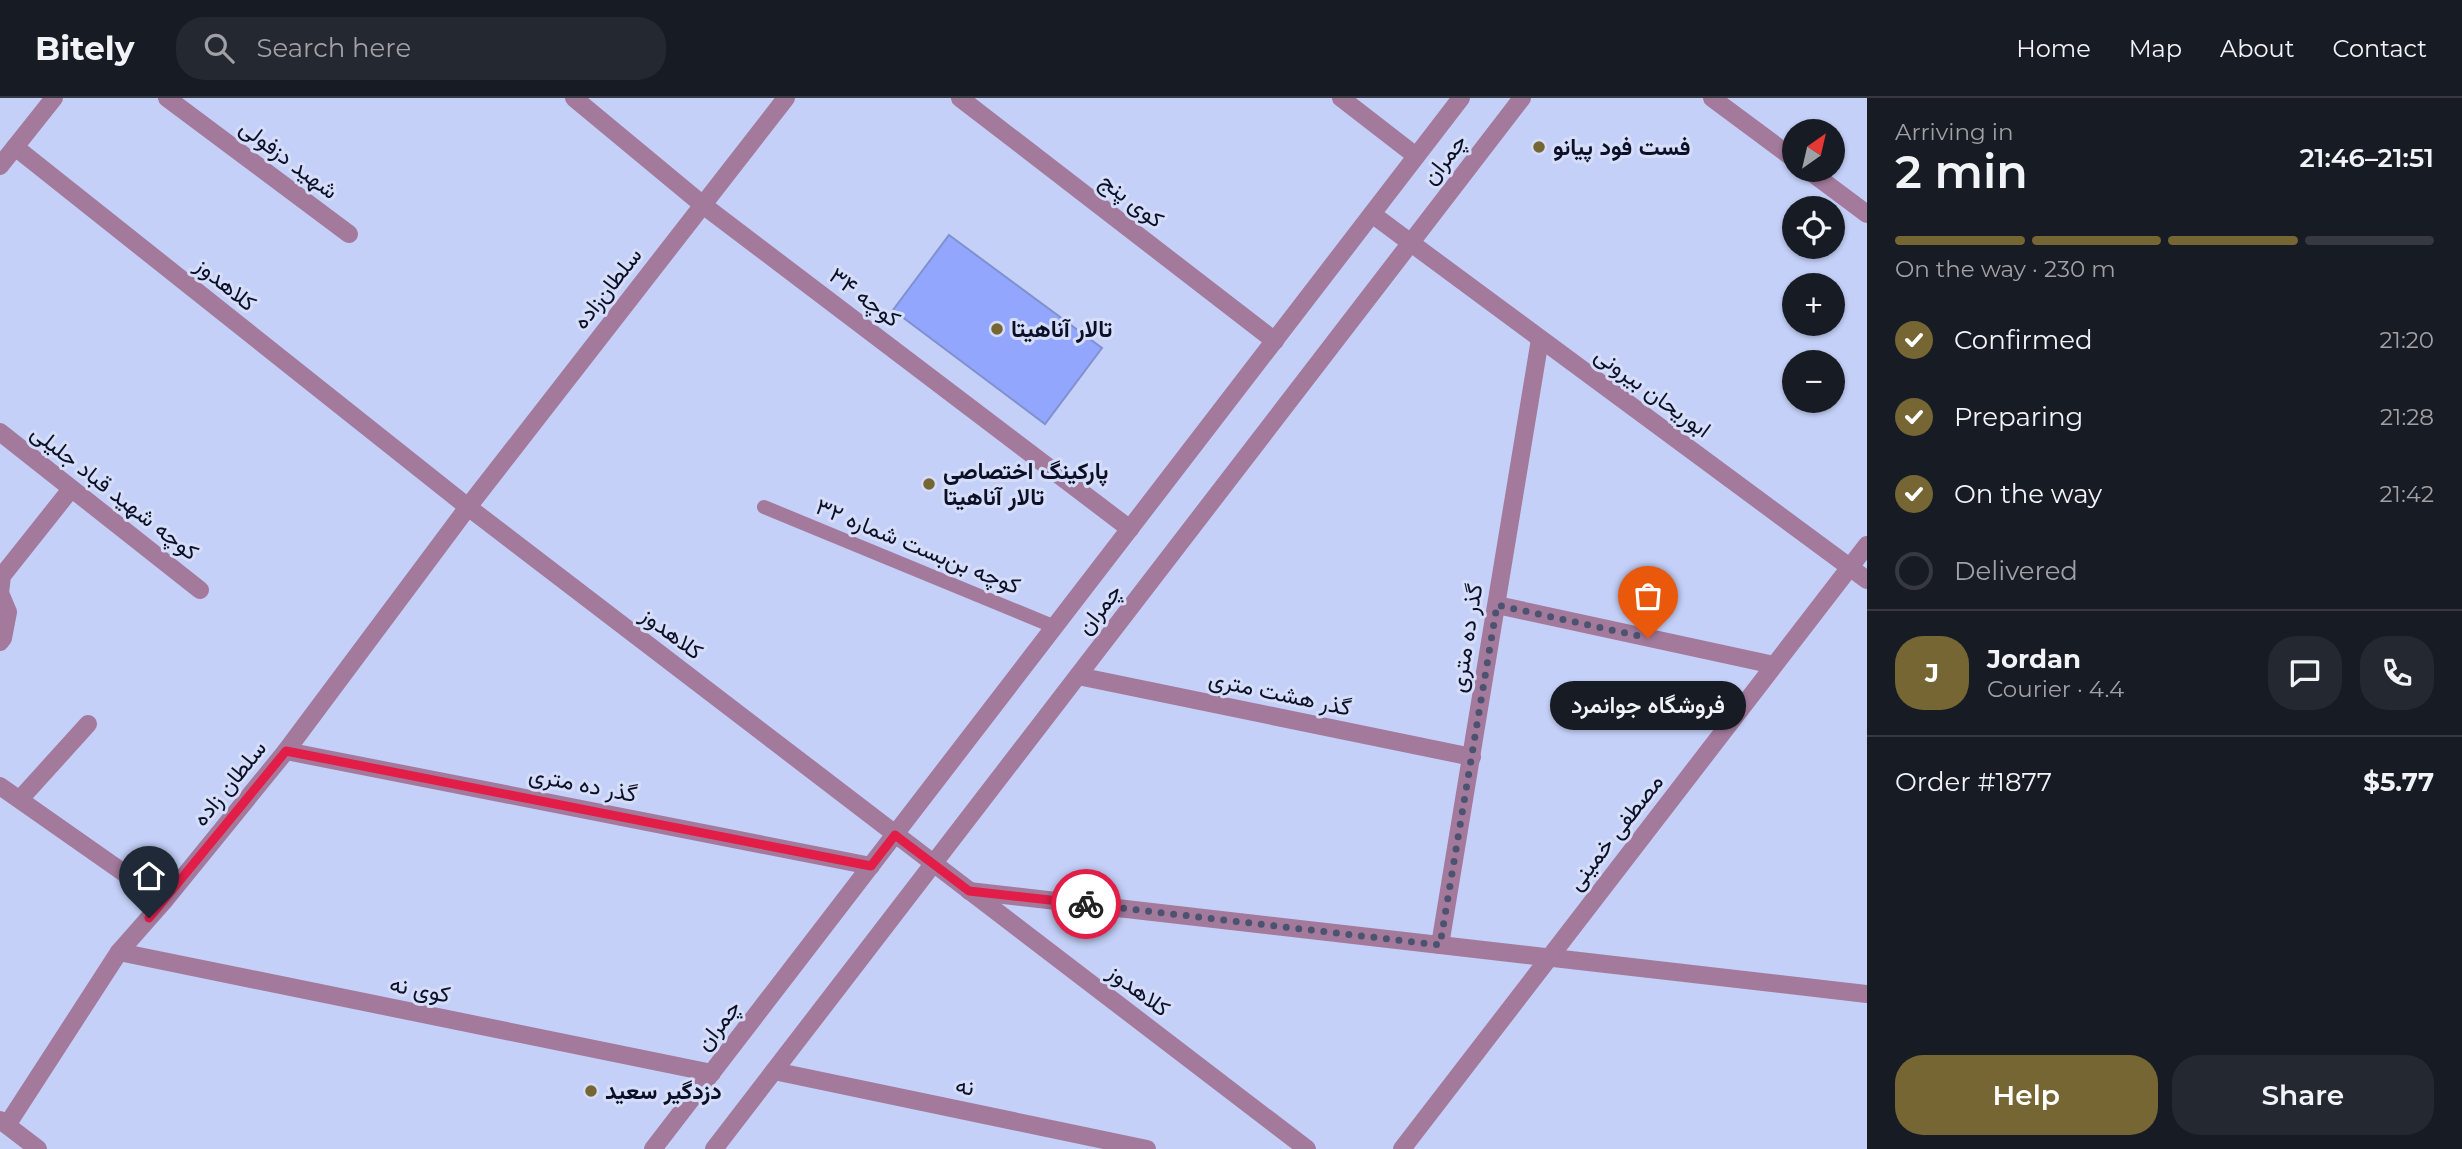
<!DOCTYPE html>
<html lang="en">
<head>
<meta charset="utf-8">
<style>
	:root { --surface:#171b24; --page:#242831; --text:#f1f3f6; --muted:#9ea1a6; --line:#363941; --accent:#756633 }
	body { margin:0; font-family:Montserrat,Vazirmatn,sans-serif; background:var(--page); color:var(--text); height:100vh; display:flex; flex-direction:column; font-size:26px; white-space:nowrap }
	* { box-sizing:border-box; margin:0 }
	p { font-size:23px; color:var(--muted) }
	.icon { flex:none; width:38px; height:38px; fill:none; stroke:currentColor; stroke-width:2; stroke-linecap:round; stroke-linejoin:round }
	.map { position:relative; flex:1; overflow:hidden }
	.sheet { display:flex; flex-direction:column; background:var(--surface); width:595px }
	.sheet>* { flex:none }
	.needle { width:46px; rotate:34deg }
	.tools { position:absolute; left:1782px; top:21px; display:grid; gap:14px }
	.tools a { display:grid; place-items:center; width:63px; height:63px; border-radius:50%; background:var(--surface); box-shadow:0 2px 5px #0004; font-size:35px }
	.pin { position:absolute; display:grid; place-items:center; width:60px; height:60px; color:#fff; margin:-72px -30px; border-radius:50% 50% 50% 0; rotate:-45deg; box-shadow:0 0 7px #0007 }
	.pin .icon { rotate:45deg }
	.courier { position:absolute; display:grid; place-items:center; width:70px; height:70px; margin:-35px; border:5px solid #e11d48; border-radius:50%; background:#fff; color:#222; box-shadow:0 2px 9px #0007 }
	.bubble { position:absolute; height:49px; border-radius:24px; background:var(--surface); box-shadow:0 2px 5px #0004; font-size:23px; font-weight:600; line-height:49px; text-align:center }
	.headline em { font-style:normal; font-weight:600 }
	.headline div { display:flex; flex-direction:column-reverse }
	.headline { display:flex; align-items:center; justify-content:space-between; height:119px; padding:0 28px }
	h1 { font-size:46px; font-weight:600; line-height:52px }
	.bar { display:grid; grid-template-columns:repeat(4,1fr); gap:10px 7px; align-content:center; height:84px; padding:0 28px }
	.bar i { height:9px; border-radius:5px; background:var(--line) }
	.bar .selected { background:var(--accent) }
	.bar p { grid-column:span 4 }
	.line { display:flex; align-items:center; gap:18px; padding:0 28px; border-top:2px solid var(--line) }
	.line div { flex:1 }
	.round { display:grid; place-items:center; flex:none; width:74px; height:74px; border-radius:28px; background:var(--page) }
	ol { padding:0 28px; list-style:none }
	li { display:flex; align-items:center; gap:21px; height:77px }
	li p { margin-inline-start:auto }
	li .icon { padding:7px; border-radius:50%; background:var(--accent); color:#fff; stroke-width:4 }
	li:last-child { color:var(--muted) }
	li i { width:38px; height:38px; border:4px solid var(--line); border-radius:50% }
	.primary-button { display:flex; gap:14px; margin-top:auto; padding:14px 28px }
	.primary-button a { flex:1; height:80px; border-radius:28px; background:var(--accent); color:#fff; font-size:28px; font-weight:600; line-height:80px; text-align:center }
	.primary-button a+a { background:var(--page); color:var(--text) }
	header { display:flex; align-items:center; gap:42px; box-sizing:border-box; height:98px; padding:0 35px; background:var(--surface); border-bottom:2px solid var(--line) }
	header strong { font-size:33px }
	nav { display:flex; gap:38px; margin-inline-start:auto; font-size:24px }
	.search { width:490px; height:63px; background:var(--page); display:flex; align-items:center; gap:18px; box-sizing:border-box; padding:0 24px; border-radius:28px; color:var(--muted); font-size:26px }
	main { display:flex; flex:1; min-height:0 }
	.map>svg:first-child { display:block }
</style>
</head>
<body>
<header>
<strong>Bitely</strong>
<div class="search"><svg class="icon" aria-label="search" viewBox="0 0 24 24"><circle cx="10" cy="10" r="6"/><path d="M15 15l6 6"/></svg>Search here</div>
<nav><a>Home</a><a>Map</a><a>About</a><a>Contact</a></nav>
</header>
<main>
<div class="map">
<svg width="1867" height="1051" viewBox="0 0 1867 1051">
	<rect width="100%" height="100%" fill="#c4d0f8"/>
	<!-- building -->
	<path fill="#91a6fc" stroke="#8091d0" stroke-width="2" d="M949 137 1102 250 1045 326 893 212Z"/>
	<g fill="none" stroke-linecap="round" stroke-linejoin="round">
		<!-- service -->
		<path stroke="#a3799c" stroke-width="14" d="M764 409 1055 529"/>
		<!-- minor -->
		<g stroke="#a3799c" stroke-width="18">
			<path d="M167 0 349 136"/>
			<path d="M574 0 703 107 1130 431"/>
			<path d="M960 0 1275 243"/>
			<path d="M1341 0 1416 58"/>
			<path d="M1712 0 1794 61"/>
			<path d="M1808 72 1867 116"/>
			<path d="M1411 145 1867 482"/>
			<path d="M0 334 200 492"/>
			<path d="M1497 507 1774 567"/>
			<path d="M0 544 3 540 8 514 0 495 2 478 71 391"/>
			<path d="M1078 578 1472 659"/>
			<path d="M286 653 871 768"/>
			<path d="M0 688 164 803"/>
			<path d="M21 700 88 626"/>
			<path d="M969 793 1867 896"/>
			<path d="M1440 847 1540 241"/>
			<path d="M119 854 712 975"/>
			<path d="M774 973 1147 1051"/>
			<path d="M7 1027 119 854 164 803 286 653 468 409 786 0"/>
			<path d="M1402 1051 1867 447"/>
		</g>
		<!-- tertiary -->
		<g stroke="#a3799c" stroke-width="18">
			<path d="M15 49 468 409 1307 1051"/>
			<path d="M0 68 54 0"/>
			<path d="M1372 116 1411 145"/>
			<path d="M0 1022 38 1051"/>
			<path d="M653 1051 1461 0"/>
			<path d="M714 1051 1522 0"/>
		</g>
	</g>
	<g fill="none" stroke-linecap="round" stroke-linejoin="round">
		<!-- done -->
		<path stroke="#4c5370" stroke-width="7" stroke-dasharray="0 12.6" d="M1086 806 1440 847 1497 507 1648 540"/>
		<!-- route -->
		<path stroke="#e11d48" stroke-width="9" d="M149 820 286 653 871 768 895 737 969 793 1086 806"/>
	</g>
	<!-- markers -->
	<g fill="#756633" stroke="#d5ddf8" stroke-width="2.5">
		<circle cx="1539" cy="49" r="7"/>
		<circle cx="997" cy="231" r="7"/>
		<circle cx="929" cy="386" r="7"/>
		<circle cx="591" cy="993" r="7"/>
	</g>
	<g text-anchor="middle" dominant-baseline="central" stroke-width="6" stroke-linejoin="round" paint-order="stroke">
		<!-- poi labels -->
		<g font-size="23" font-weight="bold" fill="#0b1027" stroke="#d5ddf8" text-anchor="start">
			<text x="1553" y="49">فست فود پیانو</text>
			<text x="1011" y="231">تالار آناهیتا</text>
			<text x="943" y="373">پارکینگ اختصاصی<tspan x="943" dy="26">تالار آناهیتا</tspan></text>
			<text x="605" y="993">دزدگیر سعید</text>
		</g>
		<!-- street labels -->
		<g font-size="23" fill="#0b1027" stroke="#d5ddf8">
			<text transform="translate(289 61) rotate(37)">شهید دزفولی</text>
			<text transform="translate(1444 61) rotate(-52)">چمران</text>
			<text transform="translate(1132 102) rotate(38)">کوی پنج</text>
			<text transform="translate(226 186) rotate(39)">کلاهدوز</text>
			<text transform="translate(607 190) rotate(-52)">سلطان‌زاده</text>
			<text transform="translate(865 199) rotate(37)">کوچه ۳۴</text>
			<text transform="translate(1653 294) rotate(36)">ابوریحان بیرونی</text>
			<text transform="translate(115 394) rotate(38)">کوچه شهید قباد جلیلی</text>
			<text transform="translate(918 448) rotate(22)">کوچه بن‌بست شماره ۳۲</text>
			<text transform="translate(1099 511) rotate(-52)">چمران</text>
			<text transform="translate(672 535) rotate(37)">کلاهدوز</text>
			<text transform="translate(1466 540) rotate(-81)">گذر ده متری</text>
			<text transform="translate(1280 595) rotate(12)">گذر هشت متری</text>
			<text transform="translate(229 685) rotate(-51)">سلطان زاده</text>
			<text transform="translate(583 686) rotate(11)">گذر ده متری</text>
			<text transform="translate(1615 734) rotate(-52)">مصطفی خمینی</text>
			<text transform="translate(420 891) rotate(11)">کوی نه</text>
			<text transform="translate(1139 892) rotate(37)">کلاهدوز</text>
			<text transform="translate(718 927) rotate(-52)">چمران</text>
			<text transform="translate(965 988) rotate(12)">نه</text>
		</g>
	</g>
</svg>
<div class="tools">
<a><svg class="needle" viewBox="-14 -14 28 28"><path d="M0-13l5 13h-10z" fill="#e53935"/><path d="M0 13l5-13h-10z" fill="#9ea1a6"/></svg></a>
<a><svg class="icon" aria-label="locate" viewBox="0 0 24 24"><circle cx="12" cy="12" r="6"/><path d="M12 2v4M12 18v4M2 12h4M18 12h4"/></svg></a>
<a>+</a>
<a>−</a>
</div>
<div class="pin" style="left:1648px;top:540px;background:#ea580c"><svg class="icon" aria-label="bag" viewBox="0 0 24 24"><path d="M5 8h14l-1 12H6zM9 8a3 3 0 0 1 6 0"/></svg></div>
<div class="pin" style="left:149px;top:820px;background:#1f2937"><svg class="icon" aria-label="home" viewBox="0 0 24 24"><path d="M3 11l9-7 9 7M6 9v11h12V9"/></svg></div>
<div class="courier" style="left:1086px;top:806px"><svg class="icon" aria-label="bike" viewBox="0 0 24 24"><circle cx="6" cy="16" r="4"/><circle cx="18" cy="16" r="4"/><path d="M6 16l4-8h5l3 8M10 8l3 8H6M13 5h3"/></svg></div>
<div class="bubble" style="left:1550px;top:583px;width:196px">فروشگاه جوانمرد</div>
</div>
<section class="sheet">
<div class="headline"><div><h1>2 min</h1><p>Arriving in</p></div><em>21:46–21:51</em></div>
<div class="bar"><i class="selected"></i><i class="selected"></i><i class="selected"></i><i></i><p>On the way · 230 m</p></div>
<ol>
<li><svg class="icon" aria-label="check" viewBox="0 0 24 24"><path d="M5 12l5 5 9-10"/></svg>Confirmed<p>21:20</p></li>
<li><svg class="icon" aria-label="check" viewBox="0 0 24 24"><path d="M5 12l5 5 9-10"/></svg>Preparing<p>21:28</p></li>
<li><svg class="icon" aria-label="check" viewBox="0 0 24 24"><path d="M5 12l5 5 9-10"/></svg>On the way<p>21:42</p></li>
<li><i></i>Delivered</li>
</ol>
<div class="line" style="height:126px"><b class="round" style="background:var(--accent);color:#fff">J</b><div><b>Jordan</b><p>Courier · 4.4</p></div><a class="round"><svg class="icon" aria-label="chat" viewBox="0 0 24 24"><path d="M4 5h16v11H9l-5 4z"/></svg></a><a class="round"><svg class="icon" aria-label="phone" viewBox="0 0 24 24"><path d="M5 4h4l2 5-3 2q2 4 5 5l2-3 5 2v4C11 20 4 13 5 4z"/></svg></a></div>
<div class="line" style="height:91px"><div>Order #1877</div><b>$5.77</b></div>
<div class="primary-button"><a>Help</a><a>Share</a></div>
</section>
</main>
</body>
</html>
